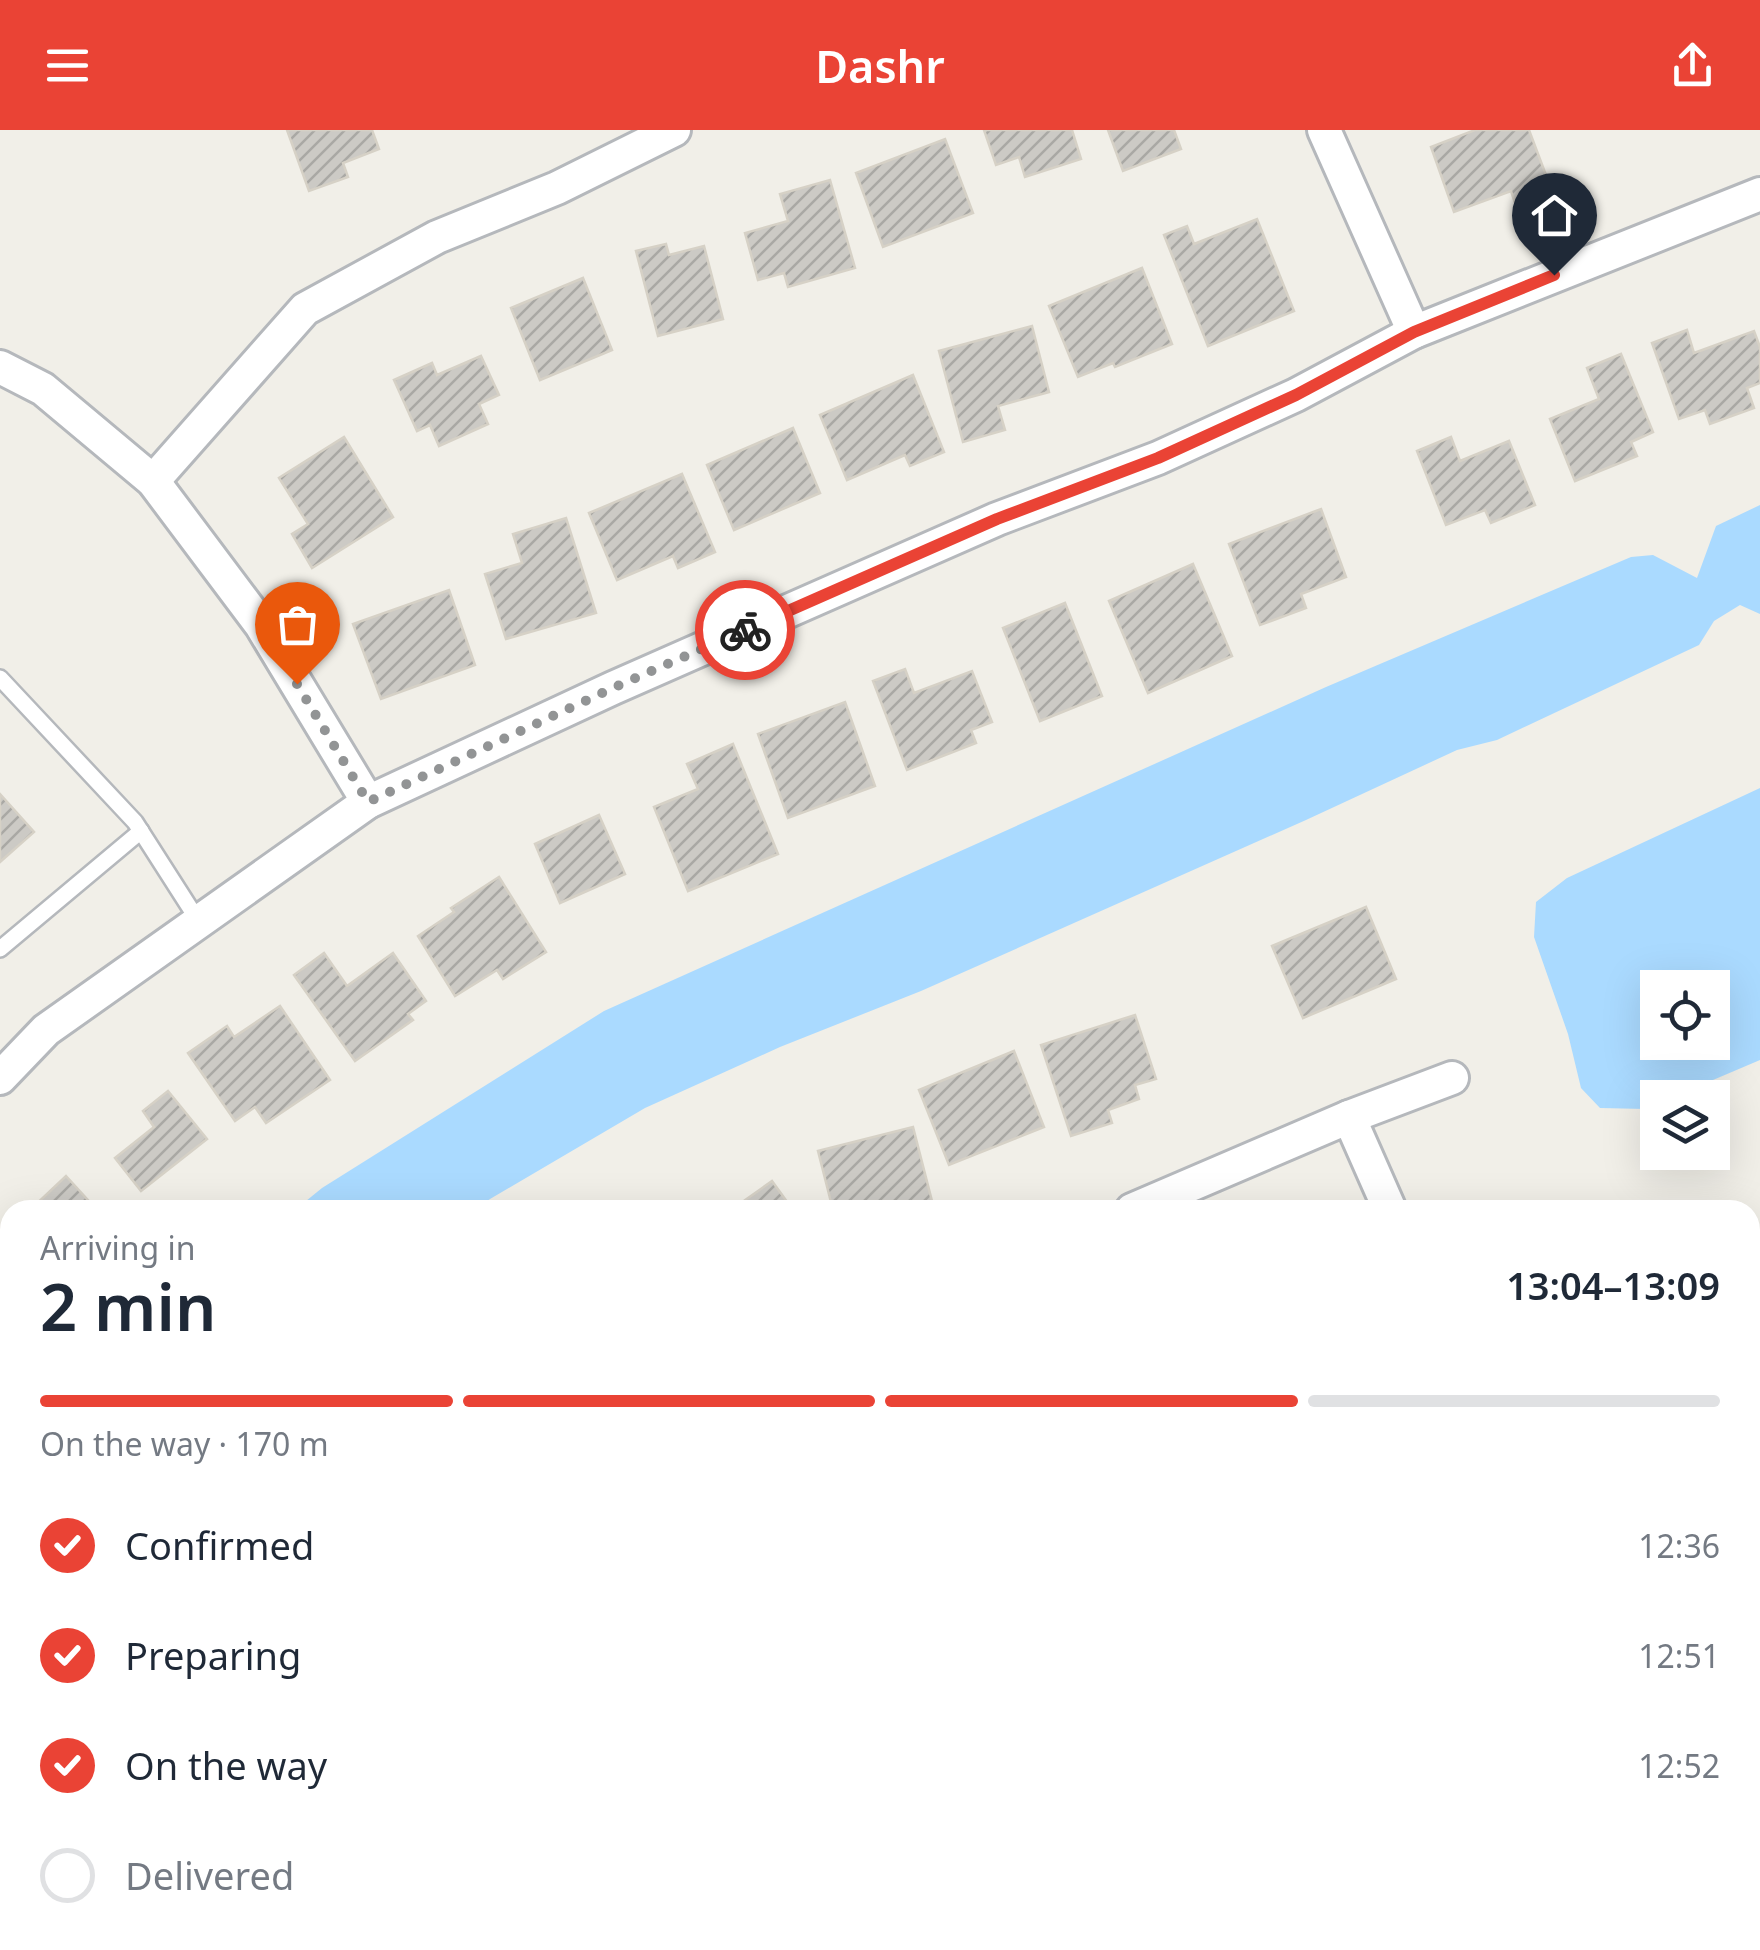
<!DOCTYPE html>
<html lang="en">
<head>
<meta charset="utf-8">
<style>
	:root { --surface:#fff; --page:#f2f2f3; --text:#1f2937; --muted:#747a83; --line:#e0e1e3; --accent:#ea4335 }
	body { margin:0; font-family:"Noto Sans",sans-serif; background:var(--page); color:var(--text); height:100vh; display:flex; flex-direction:column; font-size:38px; white-space:nowrap }
	* { box-sizing:border-box; margin:0 }
	p { font-size:32px; color:var(--muted) }
	.icon { flex:none; width:55px; height:55px; fill:none; stroke:currentColor; stroke-width:2; stroke-linecap:round; stroke-linejoin:round }
	.map { position:relative; flex:1; overflow:hidden }
	.sheet { position:absolute; left:0px; top:1070px; width:1760px; height:750px; display:flex; flex-direction:column; background:var(--surface); border-radius:30px 30px 0 0; box-shadow:0 10px 40px #0002 }
	.sheet>* { flex:none }
	.fabs { position:absolute; left:1640px; top:840px; display:grid; gap:20px }
	.fabs a { display:grid; place-items:center; width:90px; height:90px; border-radius:0px; background:var(--surface); box-shadow:0 10px 40px #0002; font-size:50px }
	.pin { position:absolute; display:grid; place-items:center; width:85px; height:85px; color:#fff; margin:-102px -42px; border-radius:50% 50% 50% 0; rotate:-45deg; box-shadow:0 0 10px #0007 }
	.pin .icon { rotate:45deg }
	.courier { position:absolute; display:grid; place-items:center; width:100px; height:100px; margin:-50px; border:8px solid #ea4335; border-radius:50%; background:#fff; color:#222; box-shadow:0 2px 12px #0007 }
	.headline em { font-style:normal; font-weight:600 }
	.headline div { display:flex; flex-direction:column-reverse }
	.headline { display:flex; align-items:center; justify-content:space-between; height:170px; padding:0 40px }
	h1 { font-size:65px; font-weight:600; line-height:75px }
	.bar { display:grid; grid-template-columns:repeat(4,1fr); gap:15px 10px; align-content:center; height:120px; padding:0 40px }
	.bar i { height:12px; border-radius:8px; background:var(--line) }
	.bar .selected { background:var(--accent) }
	.bar p { grid-column:span 4 }
	ol { padding:0 40px; list-style:none }
	li { display:flex; align-items:center; gap:30px; height:110px }
	li p { margin-inline-start:auto }
	li .icon { padding:10px; border-radius:50%; background:var(--accent); color:#fff; stroke-width:4 }
	li:last-child { color:var(--muted) }
	li i { width:55px; height:55px; border:5px solid var(--line); border-radius:50% }
	header { display:flex; justify-content:space-between; align-items:center; height:130px; padding:0 40px; background:var(--accent); color:#fff; font-size:45px; font-weight:600 }
	.map>svg:first-child { display:block }
</style>
</head>
<body>
<header><svg class="icon" aria-label="menu" viewBox="0 0 24 24"><path d="M4 6h16M4 12h16M4 18h16"/></svg>Dashr<svg class="icon" aria-label="share" viewBox="0 0 24 24"><path d="M12 15V3M7 8l5-5 5 5M5 13v7h14v-7"/></svg></header>
<div class="map">
<svg width="1760" height="1820" viewBox="0 0 1760 1820">
	<defs>
		<pattern id="building-hatch" width="6" height="6" patternUnits="userSpaceOnUse" patternTransform="scale(2.5)"><rect width="6" height="6" fill="#cccac5"/><path d="M-1 1l2-2M0 6l6-6M5 7l2-2" fill="none" stroke="#a9a8a4"/></pattern>
	</defs>
	<rect width="100%" height="100%" fill="#f1efe8"/>
	<!-- water -->
	<g fill="#aadaff" fill-rule="evenodd">
		<path d="M1760 375V484L1740 475 1714 491 1699 515 1497 610 1457 620 1306 690 921 861 780 917 645 978 490 1069 475 1080H295L322 1058 604 881 1326 557 1631 427 1653 425 1697 448 1716 396Z"/>
		<path d="M1760 658V930L1673 967 1658 968 1657 974 1646 979 1600 978 1581 958 1568 904 1534 807 1536 772 1567 748ZM1658 858H1712V912H1658Z"/>
		<path d="M10 1347V1507L0 1519V1358Z"/>
	</g>
	<!-- building -->
	<g fill="url(#building-hatch)" stroke="#d6d1c6" stroke-width="2.5">
		<path d="M287 0H372L379 19 343 33 348 47 309 61Z"/>
		<path d="M984 0H1072L1081 29 1025 47 1019 27 996 35Z"/>
		<path d="M1108 0H1174L1181 19 1123 41Z"/>
		<path d="M1475 0H1529L1555 69 1518 82 1511 61 1454 82 1431 17Z"/>
		<path d="M945 9 973 83 883 117 856 43Z"/>
		<path d="M830 50 855 138 788 157 784 143 758 150 745 103 788 91 780 64Z"/>
		<path d="M1257 89 1294 181 1208 216 1164 105 1187 96 1194 114Z"/>
		<path d="M666 114 669 125 704 116 723 189 658 206 636 121Z"/>
		<path d="M1142 138 1172 214 1115 237 1113 233 1078 247 1049 176Z"/>
		<path d="M583 148 612 220 540 250 511 178Z"/>
		<path d="M1032 196 1049 262 998 276 1005 300 963 312 939 221Z"/>
		<path d="M1687 200 1694 223 1754 201 1760 217V253L1747 258 1754 278 1710 294 1705 280 1679 289 1652 213Z"/>
		<path d="M1621 224 1653 302 1631 312 1637 326 1575 351 1550 289 1599 269 1587 238Z"/>
		<path d="M481 226 499 265 479 274 488 294 439 316 430 295 417 301 394 250 432 233 437 245Z"/>
		<path d="M913 245 944 322 910 336 905 325 847 350 820 285Z"/>
		<path d="M793 298 820 363 734 400 707 335Z"/>
		<path d="M344 307 393 387 312 438 292 404 308 394 279 348Z"/>
		<path d="M1451 307 1460 331 1509 311 1535 375 1491 393 1485 380 1446 395 1417 321Z"/>
		<path d="M682 344 715 422 678 438 673 426 617 450 589 383Z"/>
		<path d="M1321 379 1346 447 1301 464 1306 478 1260 495 1229 414Z"/>
		<path d="M566 388 596 483 506 509 485 444 522 433 513 404Z"/>
		<path d="M1193 434 1232 526 1148 563 1109 471Z"/>
		<path d="M449 460 475 535 381 569 353 494Z"/>
		<path d="M1065 473 1102 566 1040 591 1003 498Z"/>
		<path d="M905 539 914 563 972 541 992 592 971 600 976 613 907 640 873 551Z"/>
		<path d="M845 572 875 656 788 688 758 604Z"/>
		<path d="M733 614 778 724 688 761 654 677 698 659 687 634Z"/>
		<path d="M0 664 34 702 0 732Z"/>
		<path d="M599 685 625 744 560 773 535 714Z"/>
		<path d="M499 747 546 822 503 849 497 840 455 866 418 806 454 782 451 778Z"/>
		<path d="M1366 777 1396 849 1303 888 1272 816Z"/>
		<path d="M324 823 347 856 393 823 426 871 408 884 413 890 355 931 294 845Z"/>
		<path d="M280 876 330 950 266 993 255 977 235 991 188 923 227 896 234 907Z"/>
		<path d="M1135 885 1156 949 1135 955 1139 969 1108 980 1112 993 1071 1006 1041 915Z"/>
		<path d="M1014 921 1044 997 949 1035 919 960Z"/>
		<path d="M168 961 207 1009 141 1061 115 1028 154 997 143 981Z"/>
		<path d="M913 997 932 1071 897 1080H894L893 1076 877 1080H833L818 1021Z"/>
		<path d="M66 1046 97 1080H30Z"/>
		<path d="M772 1051 793 1080H731Z"/>
		<path d="M0 1152 10 1159V1176L0 1190Z"/>
		<path d="M66 1810H163L169 1820H53L52 1818Z"/>
		<path d="M740 1810H813L818 1819 733 1820 743 1815Z"/>
		<path d="M1136 1810H1214L1224 1820H1128Z"/>
	</g>
	<g fill="none" stroke-linecap="round" stroke-linejoin="round">
		<defs>
			<g id="lane">
				<path d="M0 548 135 692 199 792"/>
				<path d="M0 819 141 701"/>
			</g>
			<g id="street">
				<path d="M1324 0 1414 202"/>
				<path d="M0 237 43 259 153 351 261 495 368 672"/>
				<path d="M153 351 305 179 437 107 557 58 674 0"/>
				<path d="M0 948 46 900 368 672 613 558 997 389 1158 328 1296 265 1414 202 1760 64"/>
				<path d="M1349 987 1390 1080"/>
				<path d="M1132 1080 1349 987 1452 948"/>
				<path d="M1750 1325 1760 1321"/>
				<path d="M627 1810 631 1820"/>
				<path d="M1338 1810 1348 1820"/>
			</g>
		</defs>
		<!-- lane casing -->
		<use href="#lane" stroke="#b5b8bc" stroke-width="20"/>
		<!-- street casing -->
		<use href="#street" stroke="#b5b8bc" stroke-width="38"/>
		<!-- lane -->
		<use href="#lane" stroke="#fff" stroke-width="15"/>
		<!-- street -->
		<use href="#street" stroke="#fff" stroke-width="32"/>
	</g>
	<g fill="none" stroke-linecap="round" stroke-linejoin="round">
		<!-- done -->
		<path stroke="#929495" stroke-width="10" stroke-dasharray="0 18" d="M297 554 368 672 613 558 745 500"/>
		<!-- route -->
		<path stroke="#ea4335" stroke-width="12" d="M745 500 997 389 1158 328 1296 265 1414 202 1554 145"/>
	</g>
</svg>
<div class="fabs">
<a><svg class="icon" aria-label="locate" viewBox="0 0 24 24"><circle cx="12" cy="12" r="6"/><path d="M12 2v4M12 18v4M2 12h4M18 12h4"/></svg></a>
<a><svg class="icon" aria-label="layers" viewBox="0 0 24 24"><path d="M12 4l9 5-9 5-9-5zM3 14l9 5 9-5"/></svg></a>
</div>
<div class="pin" style="left:297px;top:554px;background:#ea580c"><svg class="icon" aria-label="bag" viewBox="0 0 24 24"><path d="M5 8h14l-1 12H6zM9 8a3 3 0 0 1 6 0"/></svg></div>
<div class="pin" style="left:1554px;top:145px;background:#1f2937"><svg class="icon" aria-label="home" viewBox="0 0 24 24"><path d="M3 11l9-7 9 7M6 9v11h12V9"/></svg></div>
<div class="courier" style="left:745px;top:500px"><svg class="icon" aria-label="bike" viewBox="0 0 24 24"><circle cx="6" cy="16" r="4"/><circle cx="18" cy="16" r="4"/><path d="M6 16l4-8h5l3 8M10 8l3 8H6M13 5h3"/></svg></div>
<section class="sheet">
<div class="headline"><div><h1>2 min</h1><p>Arriving in</p></div><em>13:04–13:09</em></div>
<div class="bar"><i class="selected"></i><i class="selected"></i><i class="selected"></i><i></i><p>On the way · 170 m</p></div>
<ol>
<li><svg class="icon" aria-label="check" viewBox="0 0 24 24"><path d="M5 12l5 5 9-10"/></svg>Confirmed<p>12:36</p></li>
<li><svg class="icon" aria-label="check" viewBox="0 0 24 24"><path d="M5 12l5 5 9-10"/></svg>Preparing<p>12:51</p></li>
<li><svg class="icon" aria-label="check" viewBox="0 0 24 24"><path d="M5 12l5 5 9-10"/></svg>On the way<p>12:52</p></li>
<li><i></i>Delivered</li>
</ol>
</section>
</div>
</body>
</html>
